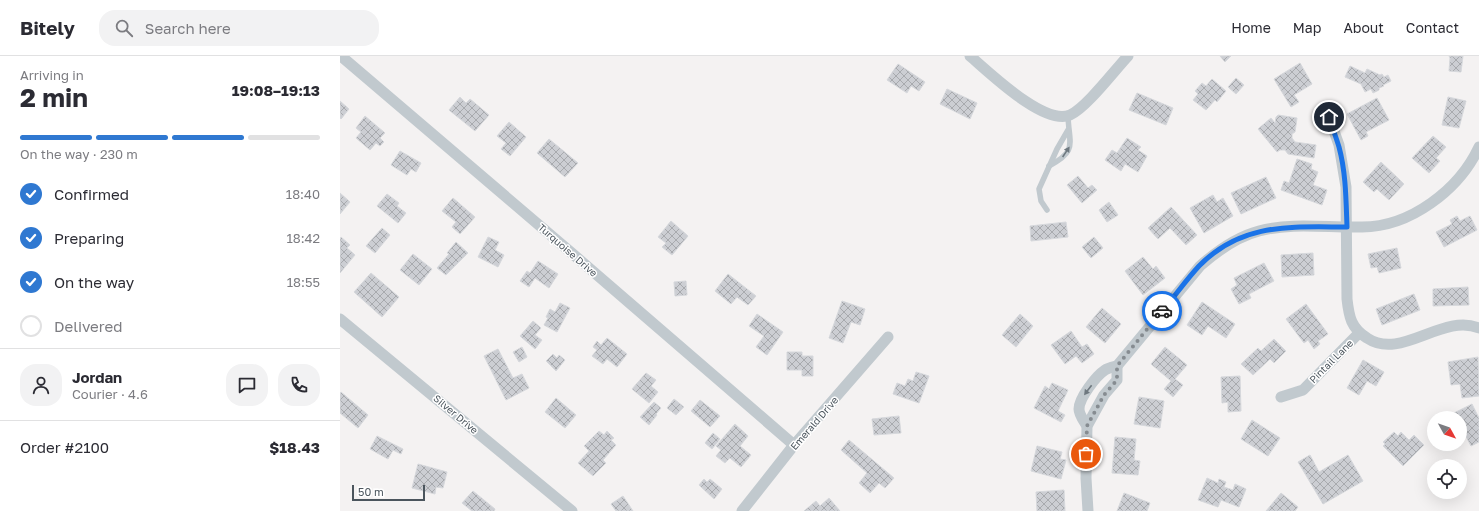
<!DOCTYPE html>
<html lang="en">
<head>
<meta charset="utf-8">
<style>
	:root { --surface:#fff; --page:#f2f2f3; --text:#2b2b33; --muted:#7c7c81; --line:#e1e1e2; --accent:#2f78d1 }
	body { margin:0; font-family:"Golos Text",sans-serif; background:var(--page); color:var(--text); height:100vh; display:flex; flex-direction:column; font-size:15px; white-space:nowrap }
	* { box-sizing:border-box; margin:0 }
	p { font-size:13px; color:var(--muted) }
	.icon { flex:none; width:22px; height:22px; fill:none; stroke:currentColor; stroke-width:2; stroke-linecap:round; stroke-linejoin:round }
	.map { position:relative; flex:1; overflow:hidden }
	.sheet { display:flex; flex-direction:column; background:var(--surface); width:340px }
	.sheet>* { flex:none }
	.needle { width:26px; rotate:130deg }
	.controls { position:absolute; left:1087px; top:355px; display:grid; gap:8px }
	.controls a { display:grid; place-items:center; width:40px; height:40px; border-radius:50%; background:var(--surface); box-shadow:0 4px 16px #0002; font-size:20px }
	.scale { position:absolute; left:12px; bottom:10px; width:73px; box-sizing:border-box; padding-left:4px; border:2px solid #4b555d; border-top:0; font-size:11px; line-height:14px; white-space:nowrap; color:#4b555d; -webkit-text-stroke:3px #fff; paint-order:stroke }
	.pin { position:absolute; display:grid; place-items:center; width:34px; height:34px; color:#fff; margin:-17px; border:2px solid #fff; border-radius:50%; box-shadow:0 1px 4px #0007 }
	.courier { position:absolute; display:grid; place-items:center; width:40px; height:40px; margin:-20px; border:3px solid #1a73e8; border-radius:50%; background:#fff; color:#222; box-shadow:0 1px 5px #0007 }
	.headline em { font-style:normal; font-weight:700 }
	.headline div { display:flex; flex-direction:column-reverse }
	.headline { display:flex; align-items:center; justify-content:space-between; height:68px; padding:0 20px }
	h1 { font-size:26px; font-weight:700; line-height:30px }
	.bar { display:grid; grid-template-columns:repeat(4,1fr); gap:6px 4px; align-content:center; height:48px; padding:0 20px }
	.bar i { height:5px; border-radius:3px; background:var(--line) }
	.bar .selected { background:var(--accent) }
	.bar p { grid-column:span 4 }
	.line { display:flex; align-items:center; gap:10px; padding:0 20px; border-top:1px solid var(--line) }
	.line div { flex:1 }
	.round { display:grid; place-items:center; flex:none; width:42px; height:42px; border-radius:16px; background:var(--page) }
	ol { padding:0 20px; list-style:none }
	li { display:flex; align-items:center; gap:12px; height:44px }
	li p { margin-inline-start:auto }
	li .icon { padding:4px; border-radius:50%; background:var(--accent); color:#fff; stroke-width:4 }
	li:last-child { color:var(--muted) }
	li i { width:22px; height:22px; border:2px solid var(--line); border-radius:50% }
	header { display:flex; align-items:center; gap:24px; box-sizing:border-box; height:56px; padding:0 20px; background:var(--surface); border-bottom:1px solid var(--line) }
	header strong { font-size:19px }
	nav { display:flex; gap:22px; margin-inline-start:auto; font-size:14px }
	.search { width:280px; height:36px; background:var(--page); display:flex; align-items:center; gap:10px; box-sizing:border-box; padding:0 14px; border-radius:16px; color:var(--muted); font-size:15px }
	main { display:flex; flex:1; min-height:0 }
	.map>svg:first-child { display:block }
</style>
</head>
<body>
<header>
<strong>Bitely</strong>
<div class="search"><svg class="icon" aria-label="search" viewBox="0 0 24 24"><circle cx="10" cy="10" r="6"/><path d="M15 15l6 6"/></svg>Search here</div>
<nav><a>Home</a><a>Map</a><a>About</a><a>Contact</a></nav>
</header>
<main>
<section class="sheet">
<div class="headline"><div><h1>2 min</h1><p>Arriving in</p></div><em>19:08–19:13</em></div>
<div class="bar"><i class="selected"></i><i class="selected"></i><i class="selected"></i><i></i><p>On the way · 230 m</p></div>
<ol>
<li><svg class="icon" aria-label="check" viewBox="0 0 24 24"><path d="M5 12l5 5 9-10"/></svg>Confirmed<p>18:40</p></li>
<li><svg class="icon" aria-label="check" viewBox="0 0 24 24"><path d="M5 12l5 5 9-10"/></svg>Preparing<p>18:42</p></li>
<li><svg class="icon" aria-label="check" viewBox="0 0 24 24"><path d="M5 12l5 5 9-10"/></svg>On the way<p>18:55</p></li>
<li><i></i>Delivered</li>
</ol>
<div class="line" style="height:72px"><a class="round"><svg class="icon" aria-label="person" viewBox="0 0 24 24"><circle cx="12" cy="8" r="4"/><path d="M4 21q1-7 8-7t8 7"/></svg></a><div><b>Jordan</b><p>Courier · 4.6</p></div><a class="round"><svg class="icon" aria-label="chat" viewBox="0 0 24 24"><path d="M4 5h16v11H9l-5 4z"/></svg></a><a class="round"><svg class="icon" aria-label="phone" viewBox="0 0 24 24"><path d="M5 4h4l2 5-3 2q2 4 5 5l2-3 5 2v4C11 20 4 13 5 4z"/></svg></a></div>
<div class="line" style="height:52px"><div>Order #2100</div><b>$18.43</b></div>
</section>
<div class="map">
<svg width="1139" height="455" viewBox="0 0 1139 455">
	<defs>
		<pattern id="building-cross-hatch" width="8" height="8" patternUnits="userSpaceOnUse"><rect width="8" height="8" fill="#ccced3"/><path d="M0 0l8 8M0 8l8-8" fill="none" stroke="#a8aaae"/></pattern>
	</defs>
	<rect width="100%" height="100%" fill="#f4f2f2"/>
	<!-- building -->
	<g fill="url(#building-cross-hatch)" stroke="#d6d8dc">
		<path d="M880 0H891L885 6Z"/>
		<path d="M1109 0H1123L1121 16 1109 15 1110 2Z"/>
		<path d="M960 7 972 28 954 39 959 46 951 51 934 23Z"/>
		<path d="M558 8 585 26 579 35 571 30 567 37 547 24Z"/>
		<path d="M1010 10 1025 17 1027 13 1040 19 1042 18 1044 21 1048 19 1051 25 1043 29 1044 30 1039 32V34L1033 37 1031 33 1025 36 1021 28 1005 21Z"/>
		<path d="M896 22 904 29 896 38 888 31Z"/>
		<path d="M872 23 886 35 877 46 875 44 866 54 853 44 858 38 855 35 862 27 866 30Z"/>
		<path d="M607 33 637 47 630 63 600 48Z"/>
		<path d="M797 37 833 52 826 69 789 54Z"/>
		<path d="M120 41 126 47 130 43 149 59 135 75 109 54Z"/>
		<path d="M1108 41 1126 45 1119 72 1102 69Z"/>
		<path d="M1037 42 1049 64 1026 76 1028 80 1021 84 1007 58Z"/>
		<path d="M0 45 9 53 1 63 0 62Z"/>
		<path d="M938 59 957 62 955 76 952 78V82L955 86 976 89 974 102 948 98 945 94H940L937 96 918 73 931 62 935 67 936 61Z"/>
		<path d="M25 60 45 77 40 82 44 86 40 90 36 87 30 94 16 82 21 76 16 72Z"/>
		<path d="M169 66 186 81 170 100 161 93 166 87 157 80Z"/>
		<path d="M1093 80 1106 91 1096 102 1100 105 1089 117 1072 102Z"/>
		<path d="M787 82 801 91 798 94 807 100 798 116 785 108 781 115 765 104 772 94 777 97Z"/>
		<path d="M209 83 238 107 225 121 197 97Z"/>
		<path d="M60 95 81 107 76 116 71 113 67 119 51 109Z"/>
		<path d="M957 103 972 108 971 113 978 116 973 129 987 134 982 149 941 134 944 125 949 127Z"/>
		<path d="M1041 106 1064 128 1049 144 1037 133 1034 136 1023 126Z"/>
		<path d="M738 120 748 132 752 129 757 134 742 147 727 129Z"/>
		<path d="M926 121 936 142 901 158 891 137Z"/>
		<path d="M0 137 10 146 0 158Z"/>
		<path d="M47 138 59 147 57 150 66 157 58 167 37 150Z"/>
		<path d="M873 139 877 146 883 142 893 160 864 177 850 152Z"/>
		<path d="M113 142 135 161 120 178 112 171 116 166 102 155Z"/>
		<path d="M769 146 778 159 767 166 759 154Z"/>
		<path d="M831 151 857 179 846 189 830 172 818 183 808 172Z"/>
		<path d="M1117 160 1120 165 1130 160 1137 174 1104 191 1096 176 1112 168 1110 164Z"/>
		<path d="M331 165 348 180 332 199 322 191 326 187 318 181Z"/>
		<path d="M726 166 728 181 691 185 690 170Z"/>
		<path d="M42 172 50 179 35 197 26 190Z"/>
		<path d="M1 181 10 189 7 192 15 199 0 217V183Z"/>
		<path d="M148 181 159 186 155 194 164 199 158 211 138 201Z"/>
		<path d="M754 181 763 192 751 202 742 191Z"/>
		<path d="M116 186 128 197 106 219 97 212 109 198 107 197Z"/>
		<path d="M1057 192 1061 212 1039 217 1037 211 1031 212 1028 198Z"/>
		<path d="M973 197 974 219 942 221 941 199Z"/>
		<path d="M73 198 92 213 79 229 60 214Z"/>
		<path d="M803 201 813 213 816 210 825 222 803 239 785 215Z"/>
		<path d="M198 205 218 218 209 232 195 222 189 231 180 225 187 215 190 217Z"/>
		<path d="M924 207 934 225 909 238 911 242 899 248 891 233 897 229 894 222Z"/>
		<path d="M31 217 59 241 42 261 14 236Z"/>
		<path d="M388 218 416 240 408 249 397 241 391 248 375 235Z"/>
		<path d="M346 225 347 239 335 240 334 226Z"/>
		<path d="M1128 231 1129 249 1093 250V233Z"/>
		<path d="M1074 238 1080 254 1042 269 1036 253Z"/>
		<path d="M502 245 525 253 520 269 511 266 503 287 489 282Z"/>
		<path d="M862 246 895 268 886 282 868 270 862 279 847 269Z"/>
		<path d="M220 247 230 252 217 276 204 269 208 262 206 261 210 253 215 256Z"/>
		<path d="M966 248 988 278 978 285 980 288 974 293 968 284 964 287 946 263Z"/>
		<path d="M762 252 781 268 765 287 746 271Z"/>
		<path d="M417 258 443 276 427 299 416 291 424 280 409 270Z"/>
		<path d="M680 258 693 270 676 291 662 279Z"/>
		<path d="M193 265 201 272 195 279 202 284 195 293 180 280Z"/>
		<path d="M731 275 742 291 747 288 754 298 742 307 736 300 725 308 711 289Z"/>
		<path d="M267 282 287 298 277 311 267 303 263 308 252 300 257 294 253 291 257 285 261 289Z"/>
		<path d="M934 283 946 295 934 307 930 303 913 319 901 308 918 292 921 295Z"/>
		<path d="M182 291 187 301 179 306 173 296Z"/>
		<path d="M825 291 847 309 835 323 843 329 833 341 824 333 831 325 811 308Z"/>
		<path d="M158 293 173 322 182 318 189 332 166 344 144 300Z"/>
		<path d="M447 296H462V300H473V320H462V314H447Z"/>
		<path d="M213 298 217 302 219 299 225 304 216 315 206 305Z"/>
		<path d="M1138 301 1139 340 1122 342 1120 328 1111 329 1108 306Z"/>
		<path d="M1023 304 1044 316 1036 330 1027 325 1019 339 1007 332Z"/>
		<path d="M576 316 589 320 579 347 553 338 557 327 565 330 568 323 573 325Z"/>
		<path d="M306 317 316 324 311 330 318 336 309 347 292 333Z"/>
		<path d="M900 320 901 355 888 356V346L882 347 881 321Z"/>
		<path d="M712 327 728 334 718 355 725 359 721 366 694 352 705 330 709 333Z"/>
		<path d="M1 336 28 359 18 372 0 357V338Z"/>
		<path d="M799 341 824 345 820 372 794 368Z"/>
		<path d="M216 342 236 359 225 372 205 356Z"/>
		<path d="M334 343 344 351 336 359 327 352Z"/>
		<path d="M360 344 380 360 370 371 351 355Z"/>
		<path d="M314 346 321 352 316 358 317 359 309 369 300 361Z"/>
		<path d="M1132 348 1139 362V386L1131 390 1120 369V362H1116L1114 357Z"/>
		<path d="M559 360 561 377 534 379 532 363Z"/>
		<path d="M912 364 940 382 928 400 901 383Z"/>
		<path d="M395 368 408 380 400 390 411 399 401 411 390 402 385 407 376 400 381 394 376 390Z"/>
		<path d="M259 375 264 379 267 375 274 382 271 384 276 389 263 404 266 407 253 420 238 407 249 395 244 390Z"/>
		<path d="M1054 376 1058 380 1061 376 1069 384 1074 379 1084 389 1063 410 1043 390 1045 388 1043 386Z"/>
		<path d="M373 377 380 383 372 393 365 387Z"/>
		<path d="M37 380 63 393 61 398 53 394 48 403 30 393Z"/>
		<path d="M775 381 796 383 794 404 800 405 798 419 772 417Z"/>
		<path d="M509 384 554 422 545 432 539 427 530 437 519 427 527 417 501 394Z"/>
		<path d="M697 390 722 396 720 403 726 404 721 423 691 415Z"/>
		<path d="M970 399 979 416 1008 399 1023 425 983 448 958 406Z"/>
		<path d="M78 408 107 416 103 432 96 431 95 438 72 432Z"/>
		<path d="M867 422 878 427 879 423 886 426 884 431 893 434 895 428 906 433 899 451 881 444 878 451 858 444Z"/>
		<path d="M364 423 367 426 370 423 382 433 374 443 359 429Z"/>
		<path d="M724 434 725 455H697L696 436Z"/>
		<path d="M133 435 155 453 154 455H132L122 447Z"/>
		<path d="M784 437 810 447 807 455H777Z"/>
		<path d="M941 437 958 451 955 455H926Z"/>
		<path d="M283 440 293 455H276L271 448Z"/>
		<path d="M489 442 500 455H464L476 445 480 450Z"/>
	</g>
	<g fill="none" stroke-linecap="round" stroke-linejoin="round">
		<!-- lane -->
		<g stroke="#c1c9ce" stroke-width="5.5">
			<path d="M709 110C738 95 729 88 728 60"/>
			<path d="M707 154 701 145 699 133 717 93 728 74"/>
		</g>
		<!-- street -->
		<g stroke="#c1c9ce" stroke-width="11">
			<path d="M1 0 234 199 454 389"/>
			<path d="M630 0C649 16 704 70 730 59 746 52 774 15 788 0"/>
			<path d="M989 61 999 89 1006 131 1007 243C1009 261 1011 272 1027 282 1061 305 1102 257 1139 272"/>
			<path d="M0 263 232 455"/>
			<path d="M941 341 963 334 1019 277"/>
			<path d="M747 370C744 365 739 359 739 353 739 342 756 320 765 314 768 312 773 311 777 310L860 210C877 195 896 181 919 175 952 166 988 172 1022 171 1070 171 1119 134 1139 91"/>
			<path d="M402 455 454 389 548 281"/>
			<path d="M748 455 746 422 747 370 764 339 777 324V310"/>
		</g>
	</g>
	<!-- one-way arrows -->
	<defs><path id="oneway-solid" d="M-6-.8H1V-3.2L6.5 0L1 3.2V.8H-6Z"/></defs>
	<g fill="#6e787f">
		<use href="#oneway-solid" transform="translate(726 96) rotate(-56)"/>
		<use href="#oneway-solid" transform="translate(748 334) rotate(127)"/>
	</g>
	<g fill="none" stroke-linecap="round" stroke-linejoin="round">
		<!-- done -->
		<path stroke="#868c91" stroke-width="4" stroke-dasharray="0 7.2" d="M746 398 747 370 764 339 777 324V310L822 255"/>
		<!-- route -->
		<path stroke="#1a73e8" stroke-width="5" d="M822 255C835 240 846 224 859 210 902 166 951 171 1007 171 1006 144 1006 117 999 91 996 81 992 71 989 61"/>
	</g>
	<g text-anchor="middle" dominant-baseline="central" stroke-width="3" stroke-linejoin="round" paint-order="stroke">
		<!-- street labels -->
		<g font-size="10" fill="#4b555d" stroke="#fff">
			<text transform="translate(228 194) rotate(41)">Turquoise Drive</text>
			<text transform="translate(991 305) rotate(-45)">Pintail Lane</text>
			<text transform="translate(116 358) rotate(40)">Silver Drive</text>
			<text transform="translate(474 367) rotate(-49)">Emerald Drive</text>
		</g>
	</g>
</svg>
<div class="controls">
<a><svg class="needle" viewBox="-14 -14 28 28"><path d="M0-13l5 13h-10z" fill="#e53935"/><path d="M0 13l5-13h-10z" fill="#7c7c81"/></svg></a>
<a><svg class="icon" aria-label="locate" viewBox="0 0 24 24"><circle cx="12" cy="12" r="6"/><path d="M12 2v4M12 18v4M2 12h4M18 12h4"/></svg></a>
</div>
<div class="scale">50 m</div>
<div class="pin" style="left:746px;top:398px;background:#ea580c"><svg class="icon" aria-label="bag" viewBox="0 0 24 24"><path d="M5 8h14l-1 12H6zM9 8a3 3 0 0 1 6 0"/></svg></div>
<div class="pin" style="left:989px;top:61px;background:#1f2937"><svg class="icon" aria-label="home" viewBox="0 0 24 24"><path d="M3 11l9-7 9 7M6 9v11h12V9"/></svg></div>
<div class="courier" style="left:822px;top:255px"><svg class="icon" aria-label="car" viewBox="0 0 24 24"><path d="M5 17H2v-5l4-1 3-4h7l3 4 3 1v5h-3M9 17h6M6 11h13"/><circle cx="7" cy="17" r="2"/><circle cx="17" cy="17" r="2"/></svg></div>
</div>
</main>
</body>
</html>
